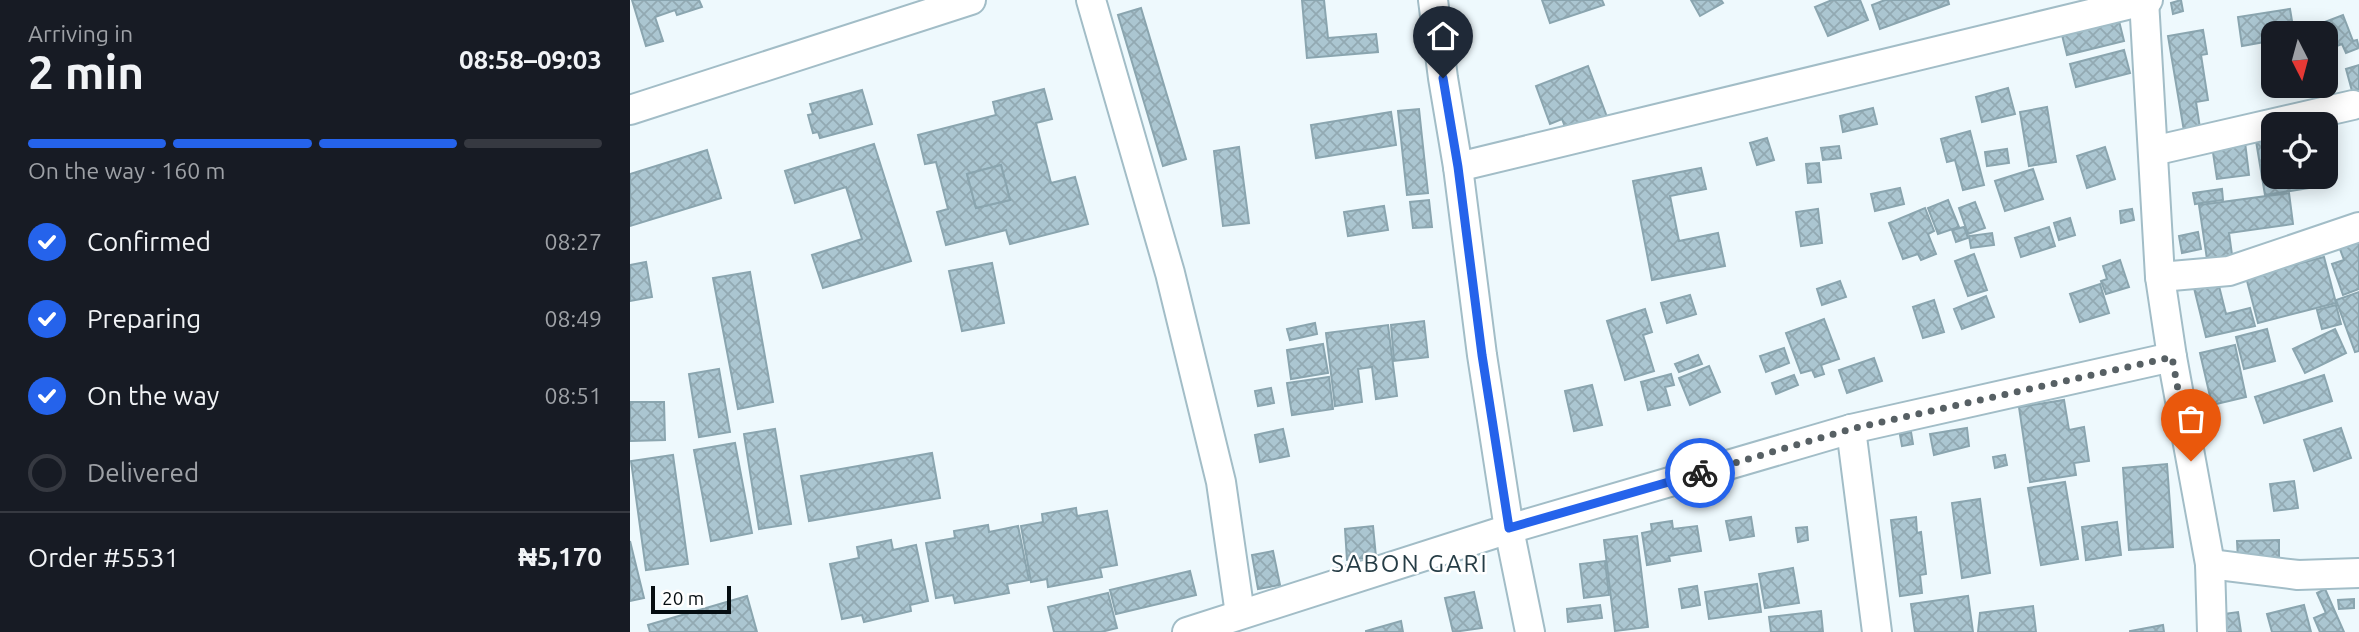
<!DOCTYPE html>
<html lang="en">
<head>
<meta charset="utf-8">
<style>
	:root { --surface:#171b24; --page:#20242c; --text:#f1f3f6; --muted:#9ea1a6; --line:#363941; --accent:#2563eb }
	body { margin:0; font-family:Ubuntu,sans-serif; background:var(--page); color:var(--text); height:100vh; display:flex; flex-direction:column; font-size:26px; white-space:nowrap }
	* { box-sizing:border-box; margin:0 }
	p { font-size:23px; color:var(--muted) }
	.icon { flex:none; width:38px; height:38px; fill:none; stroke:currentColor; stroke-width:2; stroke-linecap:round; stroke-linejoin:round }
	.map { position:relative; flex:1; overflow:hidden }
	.panel { display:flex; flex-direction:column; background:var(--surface); width:630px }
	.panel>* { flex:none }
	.needle { width:46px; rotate:174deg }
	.controls { position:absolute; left:1631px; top:21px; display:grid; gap:14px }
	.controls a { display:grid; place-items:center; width:77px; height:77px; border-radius:14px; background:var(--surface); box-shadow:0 4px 18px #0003; font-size:35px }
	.scale { position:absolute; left:21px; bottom:18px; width:80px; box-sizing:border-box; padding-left:7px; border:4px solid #050d11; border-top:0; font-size:19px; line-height:24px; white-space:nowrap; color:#050d11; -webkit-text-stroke:5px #fff; paint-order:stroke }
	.pin { position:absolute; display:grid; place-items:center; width:60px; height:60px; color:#fff; margin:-72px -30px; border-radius:50% 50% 50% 0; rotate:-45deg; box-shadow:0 0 7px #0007 }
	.pin .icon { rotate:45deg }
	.courier { position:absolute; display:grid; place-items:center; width:70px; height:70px; margin:-35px; border:5px solid #2563eb; border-radius:50%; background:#fff; color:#222; box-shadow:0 2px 9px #0007 }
	.summary em { font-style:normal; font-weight:700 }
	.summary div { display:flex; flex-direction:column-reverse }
	.summary { display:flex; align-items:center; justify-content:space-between; height:119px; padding:0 28px }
	h1 { font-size:46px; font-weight:700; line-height:52px }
	.bar { display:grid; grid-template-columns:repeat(4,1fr); gap:10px 7px; align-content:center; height:84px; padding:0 28px }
	.bar i { height:9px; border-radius:5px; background:var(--line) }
	.bar .selected { background:var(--accent) }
	.bar p { grid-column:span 4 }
	.line { display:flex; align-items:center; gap:18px; padding:0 28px; border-top:2px solid var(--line) }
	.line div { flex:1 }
	ol { padding:0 28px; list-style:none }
	li { display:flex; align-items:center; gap:21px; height:77px }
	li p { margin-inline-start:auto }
	li .icon { padding:7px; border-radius:50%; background:var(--accent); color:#fff; stroke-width:4 }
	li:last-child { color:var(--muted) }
	li i { width:38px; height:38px; border:4px solid var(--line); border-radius:50% }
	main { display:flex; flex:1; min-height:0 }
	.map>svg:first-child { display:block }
</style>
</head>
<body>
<main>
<section class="panel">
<div class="summary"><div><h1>2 min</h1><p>Arriving in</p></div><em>08:58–09:03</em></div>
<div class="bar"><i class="selected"></i><i class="selected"></i><i class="selected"></i><i></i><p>On the way · 160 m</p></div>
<ol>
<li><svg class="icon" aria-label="check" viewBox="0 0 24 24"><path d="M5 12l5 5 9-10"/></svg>Confirmed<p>08:27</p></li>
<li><svg class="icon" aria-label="check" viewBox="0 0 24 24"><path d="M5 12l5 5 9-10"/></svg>Preparing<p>08:49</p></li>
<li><svg class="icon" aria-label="check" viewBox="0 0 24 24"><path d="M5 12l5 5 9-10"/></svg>On the way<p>08:51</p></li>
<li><i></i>Delivered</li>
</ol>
<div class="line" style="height:91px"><div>Order #5531</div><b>₦5,170</b></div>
</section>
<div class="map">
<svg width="1729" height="632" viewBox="0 0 1729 632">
	<defs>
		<pattern id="building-cross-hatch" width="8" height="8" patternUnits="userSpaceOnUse" patternTransform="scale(1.75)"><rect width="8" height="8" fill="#abc6d1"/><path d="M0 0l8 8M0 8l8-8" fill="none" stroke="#92a9b2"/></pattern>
	</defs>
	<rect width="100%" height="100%" fill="#eef9fd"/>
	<!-- building -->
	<g fill="url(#building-cross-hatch)" stroke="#8aa5af" stroke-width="2" fill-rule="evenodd">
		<path d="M2 0H69L72 7 47 15 45 10 25 17 33 41 16 46Z"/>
		<path d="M672 0H694L698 38 746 34 748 52 677 58Z"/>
		<path d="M912 0H972L974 5 920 23Z"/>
		<path d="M1061 0H1091L1093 3 1070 16Z"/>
		<path d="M1202 0H1230L1238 20 1198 36 1185 7Z"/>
		<path d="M1255 0H1318L1319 4 1250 29 1242 5Z"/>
		<path d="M1551 0 1553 11 1543 14 1541 3Z"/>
		<path d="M511 8 556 159 533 166 488 15Z"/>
		<path d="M1660 9 1664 33H1643V61L1640 41 1612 46 1608 17Z"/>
		<path d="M1713 15 1723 41 1727 40 1729 48 1716 53 1712 44 1696 50V33H1672L1671 31Z"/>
		<path d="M1488 17 1494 41 1437 55 1431 31Z"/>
		<path d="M1573 30 1577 54 1571 55 1578 100 1566 102 1570 128 1554 131 1538 36Z"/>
		<path d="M1494 50 1500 73 1446 87 1440 64Z"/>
		<path d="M1729 65V89L1722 91 1716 69Z"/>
		<path d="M958 66 977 117 937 132 932 119 920 124 906 86Z"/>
		<path d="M1378 88 1385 114 1352 122 1346 97Z"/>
		<path d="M414 89 422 119 406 123 421 183 445 177 458 224 380 244 376 230 316 245 307 212 318 209 306 162 295 164 288 135 366 115 363 102ZM371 165 380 200 346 208 337 174Z"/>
		<path d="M232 90 242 124 190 138 188 132 183 133 178 115 183 114 180 104Z"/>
		<path d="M1417 107 1426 162 1399 166 1390 112Z"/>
		<path d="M1243 108 1247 124 1213 132 1210 116Z"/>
		<path d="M789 109 798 193 777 195 768 111Z"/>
		<path d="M761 112 766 145 686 158 681 125Z"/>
		<path d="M1340 131 1354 185 1333 190 1325 160 1317 162 1311 139Z"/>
		<path d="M1643 132V177H1691L1692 186 1635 195 1625 135Z"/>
		<path d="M1137 138 1144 160 1127 165 1120 143Z"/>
		<path d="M1615 142 1619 175 1587 179 1582 146Z"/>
		<path d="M244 144 281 261 193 288 182 255 232 239 216 187 165 203 155 171Z"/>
		<path d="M1209 146 1211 158 1193 160 1191 148Z"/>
		<path d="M609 147 619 223 593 226 584 151Z"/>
		<path d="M1475 147 1485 179 1457 188 1447 156Z"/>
		<path d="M1377 149 1379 163 1357 166 1355 152Z"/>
		<path d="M77 150 91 198 0 226V174Z"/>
		<path d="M1189 163 1191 182 1178 183 1176 164Z"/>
		<path d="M371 165 380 200 346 208 337 174Z"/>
		<path d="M1071 168 1076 189 1040 196 1049 241 1088 233 1095 266 1022 280 1003 181Z"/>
		<path d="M1403 169 1413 199 1375 211 1365 181Z"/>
		<path d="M1270 188 1274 204 1245 211 1241 194Z"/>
		<path d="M1592 189 1593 200 1565 204 1563 193Z"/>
		<path d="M1659 193 1663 224 1599 233 1603 262 1578 266 1569 205Z"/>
		<path d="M799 200 802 227 783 228 780 202Z"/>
		<path d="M1318 200 1329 227 1308 234 1298 208Z"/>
		<path d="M1345 202 1355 228 1338 234 1329 208Z"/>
		<path d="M754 206 758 230 718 236 714 212Z"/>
		<path d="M1295 208 1304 231 1298 234 1306 254 1291 260 1288 254 1273 259 1259 223Z"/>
		<path d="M1188 209 1192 243 1171 246 1166 212Z"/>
		<path d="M1502 209 1504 220 1491 223 1490 211Z"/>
		<path d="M1440 218 1445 235 1429 240 1424 223Z"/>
		<path d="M1334 227 1338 238 1326 242 1322 230Z"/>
		<path d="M1419 227 1425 246 1391 257 1385 238Z"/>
		<path d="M1568 232 1571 249 1552 253 1549 236Z"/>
		<path d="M1362 233 1364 245 1341 248 1339 236Z"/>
		<path d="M1729 233V289L1713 295 1702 264 1714 260 1707 241Z"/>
		<path d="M1344 254 1357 290 1338 296 1325 261Z"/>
		<path d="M1694 257 1706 303 1628 323 1616 277Z"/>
		<path d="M1490 260 1499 287 1476 294 1471 281 1477 279 1473 266Z"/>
		<path d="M16 262 22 297 0 301V265Z"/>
		<path d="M362 263 374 323 332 331 319 271Z"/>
		<path d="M120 272 143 402 108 409 83 278Z"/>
		<path d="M1210 281 1216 297 1192 305 1187 289Z"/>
		<path d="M1588 282 1596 314 1620 308 1625 326 1576 337 1564 288Z"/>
		<path d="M1470 284 1479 313 1450 322 1440 294Z"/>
		<path d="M1729 292V351L1725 352 1706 300Z"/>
		<path d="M1060 295 1066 314 1037 323 1031 303Z"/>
		<path d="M1356 296 1364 317 1332 329 1324 309Z"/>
		<path d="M1304 300 1314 332 1293 338 1283 307Z"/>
		<path d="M1706 305 1711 324 1692 329 1687 310Z"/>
		<path d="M1015 309 1022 332 1013 335 1024 371 995 380 977 321Z"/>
		<path d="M1194 319 1209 359 1191 365 1194 374 1185 377 1182 370 1171 373 1156 333Z"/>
		<path d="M794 321 798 357 764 361 761 325Z"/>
		<path d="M685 323 687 334 660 340 657 329Z"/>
		<path d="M758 325 767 396 746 399 742 367 728 369 732 402 705 406 696 333Z"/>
		<path d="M1637 329 1645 361 1614 369 1606 337Z"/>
		<path d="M1705 329 1716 353 1675 373 1663 349Z"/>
		<path d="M693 344 698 373 661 379 657 350Z"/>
		<path d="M1605 345 1616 397 1582 405 1570 353Z"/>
		<path d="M1154 348 1159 363 1136 372 1130 356Z"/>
		<path d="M1068 355 1072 364 1049 372 1045 364Z"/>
		<path d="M1244 358 1252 381 1217 393 1209 370Z"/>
		<path d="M1079 366 1090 392 1060 405 1049 378Z"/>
		<path d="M89 369 100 432 69 437 59 374Z"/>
		<path d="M1041 374 1044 385 1035 387 1040 405 1018 410 1011 382Z"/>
		<path d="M1164 375 1168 385 1146 394 1142 383Z"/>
		<path d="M1694 375 1702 401 1634 423 1625 397Z"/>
		<path d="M699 377 703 409 662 415 657 383Z"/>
		<path d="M962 385 972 425 944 431 935 391Z"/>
		<path d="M641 388 644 403 628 406 625 391Z"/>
		<path d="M1434 400 1439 430 1454 427 1459 461 1444 463 1446 475 1400 482 1389 407Z"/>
		<path d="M0 402H34L35 440 0 441Z"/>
		<path d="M1337 428 1339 446 1304 455 1300 434Z"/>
		<path d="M1711 428 1721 458 1684 471 1674 440Z"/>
		<path d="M145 429 161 524 129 529 114 434Z"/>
		<path d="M653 429 659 456 630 462 625 435Z"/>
		<path d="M1281 432 1283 444 1272 446 1270 435Z"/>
		<path d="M105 443 122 533 81 541 64 450Z"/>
		<path d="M302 453 310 498 179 521 171 476Z"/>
		<path d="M43 455 58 564 16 570 1 461Z"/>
		<path d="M1375 455 1377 465 1365 468 1363 457Z"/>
		<path d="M1537 464 1543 547 1499 550 1493 468Z"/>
		<path d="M1664 481 1668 508 1644 511 1640 484Z"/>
		<path d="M1435 482 1448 559 1411 565 1398 488Z"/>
		<path d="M1350 499 1360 573 1332 578 1322 503Z"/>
		<path d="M446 508 447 516 477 511 487 565 470 568 472 577 418 587 417 579 401 582 391 526 413 522 412 514Z"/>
		<path d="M1121 517 1124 536 1100 540 1096 521Z"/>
		<path d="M1286 517 1287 533 1291 532 1296 574 1290 575 1292 593 1270 596 1261 520Z"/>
		<path d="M1042 521 1043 529 1067 526 1071 551 1039 556 1040 561 1017 565 1012 533 1022 531 1021 524Z"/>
		<path d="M1487 522 1491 555 1456 560 1452 527Z"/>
		<path d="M358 525 359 532 388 526 399 580 377 584 379 593 325 603 323 595 306 598 296 543 325 538 324 531Z"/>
		<path d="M743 526 746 557 717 560 715 529Z"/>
		<path d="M1177 527 1178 540 1168 542 1166 528Z"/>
		<path d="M1007 536 1018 627 985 631 974 540Z"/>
		<path d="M261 540 263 550 286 545 298 601 280 605 281 611 234 622 232 615 212 619 200 564 229 558 227 547Z"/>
		<path d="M1649 540V559L1608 560 1607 541Z"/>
		<path d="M0 541 14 598 0 601Z"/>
		<path d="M643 551 650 585 628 589 622 555Z"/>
		<path d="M975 561 979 595 954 598 950 564Z"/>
		<path d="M1163 568 1169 603 1135 608 1129 574Z"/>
		<path d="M560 571 566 595 486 614 480 590Z"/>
		<path d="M1127 584 1131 612 1079 619 1075 592Z"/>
		<path d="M1067 586 1070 605 1052 608 1049 589Z"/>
		<path d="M1695 589 1714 632H1690L1684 618 1696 613 1687 593Z"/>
		<path d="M844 592 852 628 823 632 815 598Z"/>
		<path d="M478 593 487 628 471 632H424L418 607Z"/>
		<path d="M117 596 127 632H20L18 625Z"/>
		<path d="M1338 596 1343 632H1285L1281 604Z"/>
		<path d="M1724 599V608L1709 609 1708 600Z"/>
		<path d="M970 605 972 618 938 622 937 609Z"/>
		<path d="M1674 605 1681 632H1642L1637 614Z"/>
		<path d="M1403 606 1406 632H1348L1350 613Z"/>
		<path d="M1191 611 1193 632H1141L1139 617Z"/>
		<path d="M1608 612 1611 632H1589L1586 615Z"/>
		<path d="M771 621 773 632H736V631Z"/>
		<path d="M1533 625 1534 632H1500V631Z"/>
	</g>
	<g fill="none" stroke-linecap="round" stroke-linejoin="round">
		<defs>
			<g id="street">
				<path d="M461 0 540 273 591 482 610 614"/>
				<path d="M803 0 813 78 828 167 852 355 879 529 900 632"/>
				<path d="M1514 0 1530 277 1542 357 1580 564 1582 632"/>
				<path d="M0 110 341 0"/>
				<path d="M1523 151 1723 105"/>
				<path d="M828 167 1518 0"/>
				<path d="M1530 277 1599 271 1729 227"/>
				<path d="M1221 429 1247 632"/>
				<path d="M1580 564 1668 575 1729 573"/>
				<path d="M557 632 879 529 1221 429 1542 357"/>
			</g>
		</defs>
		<!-- street casing -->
		<use href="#street" stroke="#a2bdc7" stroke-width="32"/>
		<!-- street -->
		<use href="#street" stroke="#fff" stroke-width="28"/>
	</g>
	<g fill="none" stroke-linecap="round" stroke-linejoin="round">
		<!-- done -->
		<path stroke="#576064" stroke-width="7" stroke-dasharray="0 12.6" d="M1070 473 1221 429 1542 357 1561 461"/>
		<!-- route -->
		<path stroke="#2563eb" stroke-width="9" d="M813 78 828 167 852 355 879 528 1070 473"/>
	</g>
	<g text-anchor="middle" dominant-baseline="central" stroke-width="5" stroke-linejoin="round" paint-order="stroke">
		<!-- neighbourhood labels -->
		<g font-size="24" letter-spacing="2" fill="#263d46" stroke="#fff">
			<text x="780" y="563">SABON GARI</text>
		</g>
	</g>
</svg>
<div class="controls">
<a><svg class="needle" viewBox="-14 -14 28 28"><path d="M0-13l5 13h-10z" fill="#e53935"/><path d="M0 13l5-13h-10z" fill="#9ea1a6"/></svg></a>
<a><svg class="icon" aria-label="locate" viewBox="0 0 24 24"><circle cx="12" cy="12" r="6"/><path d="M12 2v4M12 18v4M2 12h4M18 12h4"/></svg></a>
</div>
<div class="scale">20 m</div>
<div class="pin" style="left:1561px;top:461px;background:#ea580c"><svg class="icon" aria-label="bag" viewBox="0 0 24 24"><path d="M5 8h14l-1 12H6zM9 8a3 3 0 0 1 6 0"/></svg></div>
<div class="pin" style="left:813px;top:78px;background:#1f2937"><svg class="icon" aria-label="home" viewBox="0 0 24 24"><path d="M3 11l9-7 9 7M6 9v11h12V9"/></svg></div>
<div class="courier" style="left:1070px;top:473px"><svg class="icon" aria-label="bike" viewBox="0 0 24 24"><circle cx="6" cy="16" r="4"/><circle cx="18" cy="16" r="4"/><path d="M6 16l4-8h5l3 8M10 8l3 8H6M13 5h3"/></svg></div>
</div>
</main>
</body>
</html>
